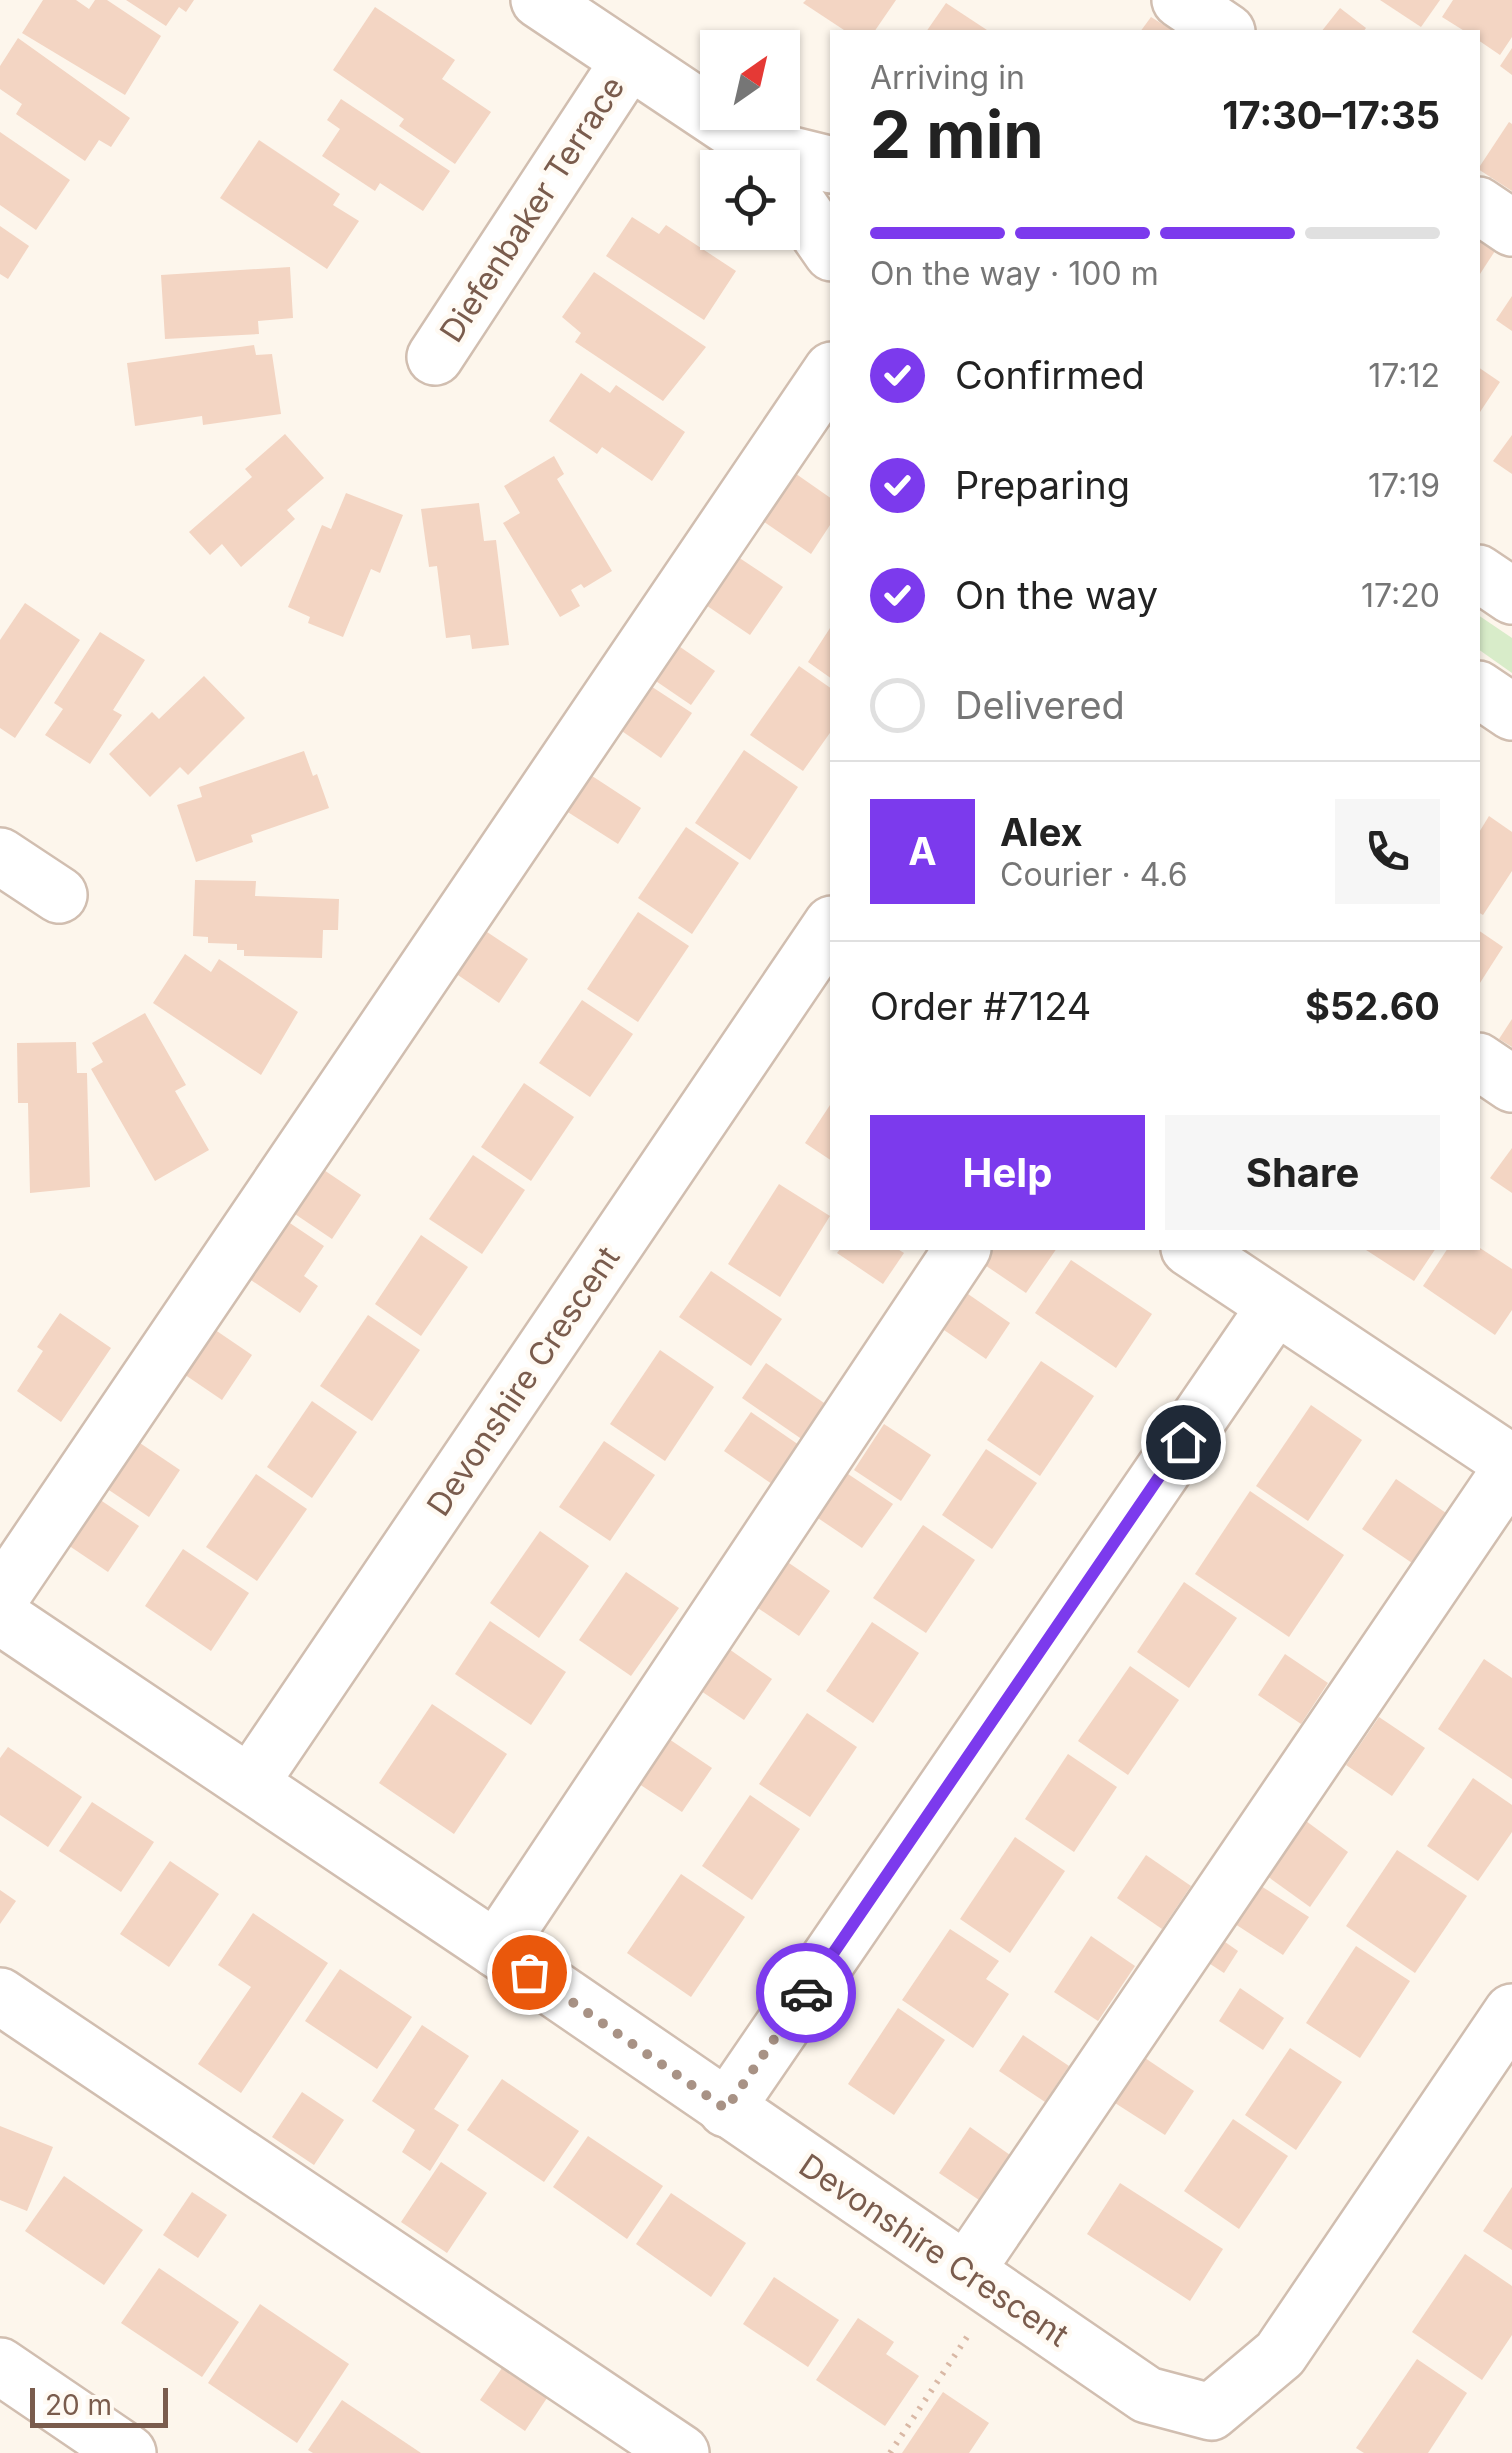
<!DOCTYPE html>
<html lang="en">
<head>
<meta charset="utf-8">
<style>
	:root { --surface:#fff; --page:#f6f6f6; --text:#222; --muted:#767676; --line:#e0e0e0; --accent:#7c3aed }
	body { margin:0; font-family:Inter,sans-serif; background:var(--page); color:var(--text); height:100vh; display:flex; flex-direction:column; font-size:38px; white-space:nowrap }
	* { box-sizing:border-box; margin:0 }
	p { font-size:32px; color:var(--muted) }
	.icon { flex:none; width:55px; height:55px; fill:none; stroke:currentColor; stroke-width:2; stroke-linecap:round; stroke-linejoin:round }
	.map { position:relative; flex:1; overflow:hidden }
	.sheet { position:absolute; left:830px; top:30px; width:650px; height:1220px; display:flex; flex-direction:column; background:var(--surface); border-radius:0px; box-shadow:0 2px 8px #0004 }
	.sheet>* { flex:none }
	.needle { width:65px; rotate:34deg }
	.tools { position:absolute; left:700px; top:30px; display:grid; gap:20px }
	.tools a { display:grid; place-items:center; width:100px; height:100px; border-radius:0px; background:var(--surface); box-shadow:0 2px 8px #0004; font-size:50px }
	.scale { position:absolute; left:30px; bottom:25px; width:138px; box-sizing:border-box; padding-left:10px; border:5px solid #7a5c4d; border-top:0; font-size:28px; line-height:35px; white-space:nowrap; color:#7a5c4d; -webkit-text-stroke:8px #fffaf3; paint-order:stroke }
	.pin { position:absolute; display:grid; place-items:center; width:85px; height:85px; color:#fff; margin:-42px; border:5px solid #fff; border-radius:50%; box-shadow:0 2px 10px #0007 }
	.courier { position:absolute; display:grid; place-items:center; width:100px; height:100px; margin:-50px; border:8px solid #7c3aed; border-radius:50%; background:#fff; color:#222; box-shadow:0 2px 12px #0007 }
	.summary em { font-style:normal; font-weight:700 }
	.summary div { display:flex; flex-direction:column-reverse }
	.summary { display:flex; align-items:center; justify-content:space-between; height:170px; padding:0 40px }
	h1 { font-size:65px; font-weight:700; line-height:75px }
	.bar { display:grid; grid-template-columns:repeat(4,1fr); gap:15px 10px; align-content:center; height:120px; padding:0 40px }
	.bar i { height:12px; border-radius:8px; background:var(--line) }
	.bar .active { background:var(--accent) }
	.bar p { grid-column:span 4 }
	.line { display:flex; align-items:center; gap:25px; padding:0 40px; border-top:2px solid var(--line) }
	.line div { flex:1 }
	.round { display:grid; place-items:center; flex:none; width:105px; height:105px; border-radius:0px; background:var(--page) }
	ol { padding:0 40px; list-style:none }
	li { display:flex; align-items:center; gap:30px; height:110px }
	li p { margin-inline-start:auto }
	li .icon { padding:10px; border-radius:50%; background:var(--accent); color:#fff; stroke-width:4 }
	li:last-child { color:var(--muted) }
	li i { width:55px; height:55px; border:5px solid var(--line); border-radius:50% }
	.button { display:flex; gap:20px; margin-top:auto; padding:20px 40px }
	.button a { flex:1; height:115px; border-radius:0px; background:var(--accent); color:#fff; font-size:40px; font-weight:700; line-height:115px; text-align:center }
	.button a+a { background:var(--page); color:var(--text) }
	.map>svg:first-child { display:block }
</style>
</head>
<body>
<div class="map">
<svg width="1512" height="2453" viewBox="0 0 1512 2453">
	<rect width="100%" height="100%" fill="#fdf6ec"/>
	<!-- green -->
	<path fill="#d8ecc9" d="M1478 615 1512 638V673L1478 649Z"/>
	<!-- building -->
	<g fill="#f3d5c3">
		<path d="M43 0H76L89 9 95 0H107L161 36 125 95 22 33Z"/>
		<path d="M126 0H194L186 12 179 7 166 26Z"/>
		<path d="M806 0H896L874 32H847L803 3Z"/>
		<path d="M1380 0H1440L1421 27Z"/>
		<path d="M1453 0H1512V37L1500 55 1478 40V32H1466L1442 17Z"/>
		<path d="M946 3 990 32H926Z"/>
		<path d="M375 7 455 60 442 79 491 112 455 164 399 126 404 119 333 70Z"/>
		<path d="M1340 8 1366 28 1363 32H1321Z"/>
		<path d="M1151 17 1175 32H1140Z"/>
		<path d="M18 38 130 118 111 147 99 140 85 161 16 114 22 104 0 89V66Z"/>
		<path d="M1512 48V75L1500 66Z"/>
		<path d="M341 99 450 171 423 211 380 183 375 191 322 156 340 129 327 120Z"/>
		<path d="M1509 122 1512 124V191L1478 169Z"/>
		<path d="M0 132 70 180 36 230 0 205Z"/>
		<path d="M259 140 340 194 333 205 359 221 327 269 220 198Z"/>
		<path d="M632 217 659 234 666 225 736 271 704 320 606 256Z"/>
		<path d="M0 226 29 246 8 279 0 274Z"/>
		<path d="M1478 239 1495 251 1478 277Z"/>
		<path d="M290 267 293 318 258 321 259 334 165 339 161 275Z"/>
		<path d="M594 272 706 347 663 401 575 342 581 333 562 317Z"/>
		<path d="M1512 296V331L1496 320Z"/>
		<path d="M254 345 256 355 272 354 281 414 203 425 202 416 135 426 127 363Z"/>
		<path d="M1478 367 1500 382 1478 415Z"/>
		<path d="M581 373 610 393 616 385 685 432 652 481 602 447 597 454 549 421Z"/>
		<path d="M285 434 324 478 287 510 295 519 241 567 222 544 210 555 189 532 252 477 245 469Z"/>
		<path d="M1512 435V474L1493 461Z"/>
		<path d="M554 456 564 474 557 479 612 571 584 588 581 584 571 590 580 606 560 617 503 523 520 513 504 486Z"/>
		<path d="M789 469 832 499V522L811 554 757 517Z"/>
		<path d="M346 493 403 515 380 573 371 569 343 637 308 623 310 617 288 607 322 525 331 529Z"/>
		<path d="M479 503 484 541 496 540 509 645 472 649 470 635 446 638 437 566 429 567 421 509Z"/>
		<path d="M729 551 783 587 750 635 697 599Z"/>
		<path d="M25 603 80 640 15 738 0 728V640Z"/>
		<path d="M832 625V679L808 662Z"/>
		<path d="M100 632 145 660 113 710 122 715 90 764 45 735 63 709 54 703Z"/>
		<path d="M670 640 715 671 691 705 647 675Z"/>
		<path d="M799 666 832 689V730L803 771 750 735Z"/>
		<path d="M204 676 245 718 188 775 180 767 150 797 109 754 152 712 159 719Z"/>
		<path d="M643 681 692 713 661 758 613 725Z"/>
		<path d="M744 750 798 787 750 860 695 823Z"/>
		<path d="M304 751 313 776 317 774 329 808 251 835 253 842 196 862 177 805 202 797 199 787Z"/>
		<path d="M586 772 641 808 618 844 563 809Z"/>
		<path d="M1489 816 1512 832V871L1483 915 1478 912V834Z"/>
		<path d="M686 827 739 863 692 934 638 898Z"/>
		<path d="M195 880 256 881 255 896 339 899 338 930H323L322 958 244 956V950H237V944L208 943V937L193 936Z"/>
		<path d="M638 912 689 946 638 1022 587 989Z"/>
		<path d="M481 928 528 959 499 1003 452 971Z"/>
		<path d="M1478 930 1503 947 1478 986Z"/>
		<path d="M185 954 211 972 219 959 298 1012 261 1075 153 1003Z"/>
		<path d="M582 1000 633 1034 590 1097 539 1063Z"/>
		<path d="M145 1013 186 1085 175 1091 209 1150 155 1181 91 1069 103 1062 92 1043Z"/>
		<path d="M1512 1019V1047L1499 1039Z"/>
		<path d="M76 1042 77 1073H87L90 1187 30 1193 28 1103H18L17 1043Z"/>
		<path d="M524 1083 574 1117 531 1181 481 1147Z"/>
		<path d="M832 1102V1161L805 1143Z"/>
		<path d="M1512 1148V1193L1490 1178Z"/>
		<path d="M473 1155 525 1190 482 1254 429 1219Z"/>
		<path d="M315 1164 361 1195 332 1239 286 1208Z"/>
		<path d="M779 1184 830 1216 780 1297 728 1264Z"/>
		<path d="M278 1215 324 1246 304 1276 318 1286 300 1313 239 1272Z"/>
		<path d="M421 1235 468 1267 421 1336 375 1304Z"/>
		<path d="M841 1248H896L904 1253 883 1284 837 1253Z"/>
		<path d="M988 1248H1057L1026 1293 979 1261Z"/>
		<path d="M1363 1248H1436L1414 1281Z"/>
		<path d="M1448 1248H1480L1512 1269V1310L1495 1335 1423 1286Z"/>
		<path d="M1071 1260 1152 1314 1116 1368 1035 1313Z"/>
		<path d="M711 1271 782 1319 751 1366 679 1317Z"/>
		<path d="M968 1294 1010 1323 986 1359 944 1330Z"/>
		<path d="M60 1313 111 1348 61 1422 17 1391 43 1351 37 1347Z"/>
		<path d="M368 1315 420 1350 372 1421 320 1386Z"/>
		<path d="M205 1323 252 1355 222 1400 175 1368Z"/>
		<path d="M660 1350 714 1387 665 1461 610 1424Z"/>
		<path d="M1041 1361 1094 1396 1040 1476 987 1440Z"/>
		<path d="M766 1363 827 1405 803 1440 742 1398Z"/>
		<path d="M312 1401 357 1432 312 1498 267 1467Z"/>
		<path d="M1311 1405 1362 1440 1308 1521 1256 1486Z"/>
		<path d="M751 1412 799 1445 772 1484 724 1451Z"/>
		<path d="M884 1424 931 1455 901 1501 854 1470Z"/>
		<path d="M131 1437 180 1470 149 1517 100 1484Z"/>
		<path d="M604 1441 655 1475 610 1541 559 1507Z"/>
		<path d="M986 1449 1037 1483 992 1549 942 1515Z"/>
		<path d="M845 1472 893 1504 862 1548 815 1516Z"/>
		<path d="M256 1474 307 1509 257 1581 206 1547Z"/>
		<path d="M1396 1479 1449 1515 1415 1565 1362 1529Z"/>
		<path d="M87 1491 139 1526 108 1572 56 1537Z"/>
		<path d="M1250 1491 1344 1555 1289 1637 1195 1574Z"/>
		<path d="M923 1525 975 1560 926 1633 873 1598Z"/>
		<path d="M540 1531 589 1566 539 1638 490 1603Z"/>
		<path d="M183 1549 249 1593 211 1651 145 1606Z"/>
		<path d="M786 1561 830 1591 799 1636 755 1606Z"/>
		<path d="M626 1572 679 1608 631 1676 579 1640Z"/>
		<path d="M1184 1582 1237 1618 1189 1688 1137 1652Z"/>
		<path d="M490 1621 566 1672 531 1725 455 1674Z"/>
		<path d="M872 1622 919 1653 873 1723 826 1691Z"/>
		<path d="M729 1649 772 1679 744 1720 701 1691Z"/>
		<path d="M1285 1654 1328 1683 1301 1724 1258 1695Z"/>
		<path d="M1484 1659 1512 1678V1779L1438 1729Z"/>
		<path d="M1130 1666 1179 1700 1128 1775 1078 1741Z"/>
		<path d="M432 1704 507 1754 454 1834 379 1783Z"/>
		<path d="M807 1713 857 1747 810 1817 759 1784Z"/>
		<path d="M1379 1717 1425 1748 1392 1796 1346 1765Z"/>
		<path d="M666 1737 712 1768 682 1812 636 1782Z"/>
		<path d="M8 1747 82 1797 48 1847 0 1815V1758Z"/>
		<path d="M1068 1754 1117 1787 1074 1852 1025 1819Z"/>
		<path d="M1473 1778 1512 1805V1832L1478 1881 1427 1846Z"/>
		<path d="M750 1795 800 1829 752 1900 702 1866Z"/>
		<path d="M92 1802 154 1842 121 1892 59 1851Z"/>
		<path d="M1306 1821 1348 1852 1310 1907 1267 1876Z"/>
		<path d="M1015 1837 1065 1871 1010 1953 960 1919Z"/>
		<path d="M1397 1850 1467 1896 1415 1973 1346 1926Z"/>
		<path d="M1146 1855 1191 1886 1162 1929 1117 1898Z"/>
		<path d="M170 1861 219 1894 169 1967 120 1934Z"/>
		<path d="M681 1874 745 1917 691 1997 627 1953Z"/>
		<path d="M1261 1886 1309 1917 1283 1955 1235 1924Z"/>
		<path d="M0 1890 16 1901 0 1924Z"/>
		<path d="M253 1913 328 1963 241 2093 198 2064 251 1987 218 1965Z"/>
		<path d="M950 1929 999 1961 986 1979 1009 1994 973 2048 902 2000Z"/>
		<path d="M1215 1935 1238 1951 1224 1973 1201 1958Z"/>
		<path d="M1091 1936 1135 1966 1098 2021 1054 1992Z"/>
		<path d="M1356 1946 1410 1981 1360 2058 1306 2023Z"/>
		<path d="M340 1969 412 2017 377 2069 305 2021Z"/>
		<path d="M1240 1988 1284 2018 1263 2050 1219 2021Z"/>
		<path d="M898 2008 945 2040 894 2115 848 2084Z"/>
		<path d="M422 2025 469 2056 434 2109 459 2125 430 2171 402 2152 415 2130 372 2101Z"/>
		<path d="M1023 2035 1069 2066 1045 2102 999 2071Z"/>
		<path d="M1290 2048 1342 2082 1296 2150 1245 2115Z"/>
		<path d="M1145 2058 1194 2091 1165 2135 1115 2103Z"/>
		<path d="M502 2079 579 2131 544 2182 467 2130Z"/>
		<path d="M302 2092 344 2120 314 2165 272 2137Z"/>
		<path d="M1233 2119 1288 2156 1239 2229 1184 2191Z"/>
		<path d="M0 2126 53 2147 27 2211 0 2200Z"/>
		<path d="M970 2127 1013 2157 982 2202 939 2173Z"/>
		<path d="M588 2136 663 2186 627 2239 553 2187Z"/>
		<path d="M441 2162 487 2193 447 2253 401 2222Z"/>
		<path d="M64 2176 143 2230 104 2285 25 2231Z"/>
		<path d="M1120 2183 1223 2249 1190 2301 1087 2234Z"/>
		<path d="M1512 2187V2250L1483 2231Z"/>
		<path d="M192 2192 227 2215 198 2258 163 2235Z"/>
		<path d="M671 2193 746 2243 711 2297 636 2244Z"/>
		<path d="M1465 2254 1512 2286V2335L1482 2380 1412 2332Z"/>
		<path d="M159 2268 239 2322 202 2377 121 2323Z"/>
		<path d="M774 2277 839 2320 808 2367 743 2324Z"/>
		<path d="M260 2304 349 2364 297 2443 208 2383Z"/>
		<path d="M858 2318 894 2342 886 2354 919 2376 885 2426 816 2380Z"/>
		<path d="M1417 2359 1467 2393 1428 2453H1364L1356 2448Z"/>
		<path d="M502 2368 547 2398 525 2431 480 2400Z"/>
		<path d="M943 2392 989 2423 969 2453H902Z"/>
		<path d="M342 2400 421 2453H313L308 2450Z"/>
	</g>
	<g fill="none" stroke-linecap="round" stroke-linejoin="round">
		<defs>
			<g id="minor">
				<path d="M539 0 759 147 832 165"/>
				<path d="M1180 0 1227 32"/>
				<path d="M782 181 832 253"/>
				<path d="M1478 205 1512 228"/>
				<path d="M435 357 629 61"/>
				<path d="M1478 573 1512 596"/>
				<path d="M1478 689 1512 712"/>
				<path d="M0 856 59 895"/>
				<path d="M1478 1061 1512 1084"/>
				<path d="M1189 1248 1512 1463"/>
				<path d="M0 1598 832 370"/>
				<path d="M0 1616 496 1949 1147 2395 1211 2412 1280 2354 1512 2012"/>
				<path d="M251 1782 832 924"/>
				<path d="M496 1949 963 1248"/>
				<path d="M0 1996 681 2453"/>
				<path d="M726 2109 1275 1307"/>
				<path d="M966 2271 1512 1467"/>
				<path d="M0 2366 128 2453"/>
			</g>
		</defs>
		<!-- minor casing -->
		<use href="#minor" stroke="#d1beb0" stroke-width="60"/>
		<!-- path -->
		<path stroke="#d9b8a5" stroke-width="6" stroke-dasharray="2.5 8" stroke-linecap="butt" d="M890 2453 971 2331"/>
		<!-- minor -->
		<use href="#minor" stroke="#fff" stroke-width="55"/>
	</g>
	<g fill="none" stroke-linecap="round" stroke-linejoin="round">
		<!-- done -->
		<path stroke="#a89285" stroke-width="10" stroke-dasharray="0 18" d="M529 1972 726 2109 806 1993"/>
		<!-- route -->
		<path stroke="#7c3aed" stroke-width="12" d="M806 1993 1183 1442"/>
	</g>
	<g text-anchor="middle" dominant-baseline="central" stroke-width="9" stroke-linejoin="round" paint-order="stroke">
		<!-- street labels -->
		<g font-size="32" fill="#7a5c4d" stroke="#fffaf3">
			<text transform="translate(532 209) rotate(-57)">Diefenbaker Terrace</text>
			<text transform="translate(523 1381) rotate(-56)">Devonshire Crescent</text>
			<text transform="translate(934 2250) rotate(34)">Devonshire Crescent</text>
		</g>
	</g>
</svg>
<div class="tools">
<a><svg class="needle" viewBox="-14 -14 28 28"><path d="M0-13l5 13h-10z" fill="#e53935"/><path d="M0 13l5-13h-10z" fill="#767676"/></svg></a>
<a><svg class="icon" aria-label="locate" viewBox="0 0 24 24"><circle cx="12" cy="12" r="6"/><path d="M12 2v4M12 18v4M2 12h4M18 12h4"/></svg></a>
</div>
<div class="scale">20 m</div>
<div class="pin" style="left:529px;top:1972px;background:#ea580c"><svg class="icon" aria-label="bag" viewBox="0 0 24 24"><path d="M5 8h14l-1 12H6zM9 8a3 3 0 0 1 6 0"/></svg></div>
<div class="pin" style="left:1183px;top:1442px;background:#1f2937"><svg class="icon" aria-label="home" viewBox="0 0 24 24"><path d="M3 11l9-7 9 7M6 9v11h12V9"/></svg></div>
<div class="courier" style="left:806px;top:1993px"><svg class="icon" aria-label="car" viewBox="0 0 24 24"><path d="M5 17H2v-5l4-1 3-4h7l3 4 3 1v5h-3M9 17h6M6 11h13"/><circle cx="7" cy="17" r="2"/><circle cx="17" cy="17" r="2"/></svg></div>
<section class="sheet">
<div class="summary"><div><h1>2 min</h1><p>Arriving in</p></div><em>17:30–17:35</em></div>
<div class="bar"><i class="active"></i><i class="active"></i><i class="active"></i><i></i><p>On the way · 100 m</p></div>
<ol>
<li><svg class="icon" aria-label="check" viewBox="0 0 24 24"><path d="M5 12l5 5 9-10"/></svg>Confirmed<p>17:12</p></li>
<li><svg class="icon" aria-label="check" viewBox="0 0 24 24"><path d="M5 12l5 5 9-10"/></svg>Preparing<p>17:19</p></li>
<li><svg class="icon" aria-label="check" viewBox="0 0 24 24"><path d="M5 12l5 5 9-10"/></svg>On the way<p>17:20</p></li>
<li><i></i>Delivered</li>
</ol>
<div class="line" style="height:180px"><b class="round" style="background:var(--accent);color:#fff">A</b><div><b>Alex</b><p>Courier · 4.6</p></div><a class="round"><svg class="icon" aria-label="phone" viewBox="0 0 24 24"><path d="M5 4h4l2 5-3 2q2 4 5 5l2-3 5 2v4C11 20 4 13 5 4z"/></svg></a></div>
<div class="line" style="height:130px"><div>Order #7124</div><b>$52.60</b></div>
<div class="button"><a>Help</a><a>Share</a></div>
</section>
</div>
</body>
</html>
